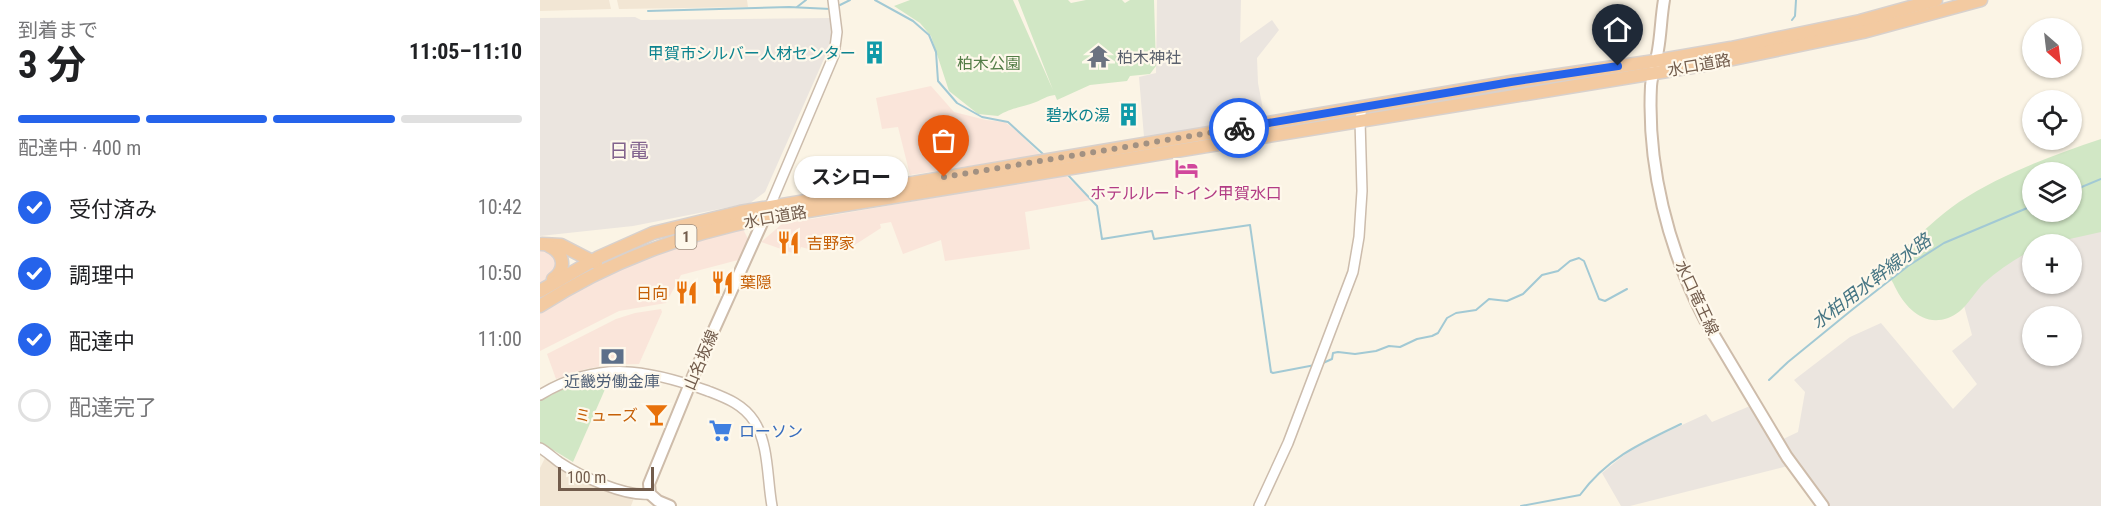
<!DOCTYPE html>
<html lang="ja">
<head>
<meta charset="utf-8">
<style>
	:root { --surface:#fff; --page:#f6f6f6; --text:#202124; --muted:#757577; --line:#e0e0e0; --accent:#2563eb }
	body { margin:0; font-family:"Roboto Condensed","Noto Sans JP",sans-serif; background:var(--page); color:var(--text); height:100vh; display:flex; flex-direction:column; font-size:22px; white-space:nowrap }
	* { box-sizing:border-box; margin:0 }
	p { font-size:20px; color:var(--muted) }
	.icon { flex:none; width:33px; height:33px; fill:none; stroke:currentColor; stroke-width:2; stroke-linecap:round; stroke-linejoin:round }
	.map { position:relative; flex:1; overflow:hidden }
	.side { display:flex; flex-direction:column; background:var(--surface); width:540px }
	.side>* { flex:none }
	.needle { width:39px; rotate:152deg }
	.buttons { position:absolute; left:1482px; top:18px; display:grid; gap:12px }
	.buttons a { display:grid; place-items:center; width:60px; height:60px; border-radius:50%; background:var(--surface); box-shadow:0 2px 4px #0004; font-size:30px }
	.scale { position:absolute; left:18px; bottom:15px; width:96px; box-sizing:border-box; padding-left:6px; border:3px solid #725c4c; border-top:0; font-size:16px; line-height:21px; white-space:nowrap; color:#725c4c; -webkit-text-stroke:4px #fef8eb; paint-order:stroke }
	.pin { position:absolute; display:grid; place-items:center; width:51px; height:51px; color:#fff; margin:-62px -26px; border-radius:50% 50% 50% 0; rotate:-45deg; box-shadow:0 0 6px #0007 }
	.pin .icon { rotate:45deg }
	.courier { position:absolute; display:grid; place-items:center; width:60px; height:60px; margin:-30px; border:4px solid #2563eb; border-radius:50%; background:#fff; color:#222; box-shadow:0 2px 8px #0007 }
	.bubble { position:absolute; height:42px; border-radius:21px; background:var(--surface); box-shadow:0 2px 4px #0004; font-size:20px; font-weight:700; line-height:42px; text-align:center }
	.summary em { font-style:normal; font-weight:700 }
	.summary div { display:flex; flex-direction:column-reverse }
	.summary { display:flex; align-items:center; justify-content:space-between; height:102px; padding:0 18px }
	h1 { font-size:39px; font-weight:700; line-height:45px }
	.bar { display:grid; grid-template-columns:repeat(4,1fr); gap:9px 6px; align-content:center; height:72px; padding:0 18px }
	.bar i { height:8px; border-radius:4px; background:var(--line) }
	.bar .selected { background:var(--accent) }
	.bar p { grid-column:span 4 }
	ol { padding:0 18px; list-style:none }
	li { display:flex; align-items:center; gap:18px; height:66px }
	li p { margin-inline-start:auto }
	li .icon { padding:6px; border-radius:50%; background:var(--accent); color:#fff; stroke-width:4 }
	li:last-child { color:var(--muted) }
	li i { width:33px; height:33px; border:3px solid var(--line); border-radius:50% }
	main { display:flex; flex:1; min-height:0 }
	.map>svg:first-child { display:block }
</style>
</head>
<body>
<main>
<section class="side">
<div class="summary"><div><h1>3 分</h1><p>到着まで</p></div><em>11:05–11:10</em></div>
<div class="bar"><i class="selected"></i><i class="selected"></i><i class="selected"></i><i></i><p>配達中 · 400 m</p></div>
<ol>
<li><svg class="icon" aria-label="check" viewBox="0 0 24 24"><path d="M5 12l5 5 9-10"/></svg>受付済み<p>10:42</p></li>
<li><svg class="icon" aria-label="check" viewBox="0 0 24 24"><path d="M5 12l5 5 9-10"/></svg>調理中<p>10:50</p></li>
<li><svg class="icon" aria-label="check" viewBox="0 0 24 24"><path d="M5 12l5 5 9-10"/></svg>配達中<p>11:00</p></li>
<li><i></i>配達完了</li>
</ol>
</section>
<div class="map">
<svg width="1561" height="506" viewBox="0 0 1561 506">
	<rect width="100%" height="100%" fill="#fbf4e5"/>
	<!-- residential -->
	<g fill="#f2e6d4">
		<path d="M0 0H69L71 9 0 11Z"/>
		<path d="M77 0H207L208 7 79 9Z"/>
		<path d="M6 456 51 481 94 498 91 506H0V468Z"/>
	</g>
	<!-- commercial -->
	<g fill="#fae5da">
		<path d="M391 86 414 112 446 120 465 122 478 132 501 155 370 175 358 127 342 129 336 98Z"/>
		<path d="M525 175 551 200 485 212 490 249 405 261 401 240 363 254 351 222 340 224 341 228 310 248 280 252 261 247 258 255 221 242 242 224Z"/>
		<path d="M203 229 208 239 205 254 202 259 141 275 126 303 79 311 0 351V312L54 280 132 246Z"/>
		<path d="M0 247H4L19 260 17 272 0 283Z"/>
		<path d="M121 309 122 312 99 364 68 365 46 369 16 379 7 354 76 319 95 313Z"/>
	</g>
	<!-- industrial -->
	<g fill="#ebe5df" fill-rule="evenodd">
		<path d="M617 0H701L700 43 732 20 739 30 717 58 718 83 725 120 604 137 599 77 616 73Z"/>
		<path d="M95 17 101 20 291 18V43L225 192 210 203 93 226 0 236V18Z"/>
		<path d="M1561 215V506H1289L1256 464 1090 506H1081L1062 473 1094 447 1166 414 1172 422 1210 406 1233 444 1258 432 1265 392 1254 380 1310 337 1341 323 1413 409 1437 384 1412 351 1432 335 1414 269ZM1492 244H1532V284H1492ZM1492 316H1532V356H1492Z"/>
	</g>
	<!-- green -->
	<g fill="#d1e7c5" fill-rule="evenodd">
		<path d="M370 0H473L513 90 478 0H528L531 3 546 0H582L585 3 590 0H614L616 66 610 74 590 76 587 81 550 85 517 100 515 95C507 96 503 99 496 102 481 108 472 107 458 116L438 114 409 91 391 36 380 23 354 6Z"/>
		<path d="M1561 139V232L1507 244H1492V250C1475 259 1458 270 1444 283 1432 295 1425 312 1408 318 1383 327 1365 307 1355 287 1353 282 1348 276 1349 271 1349 263 1355 257 1360 252 1378 236 1400 215 1419 202 1462 174 1513 155 1561 139ZM1492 172H1532V212H1492Z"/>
		<path d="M70 378 33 462 0 442V401L33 384Z"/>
	</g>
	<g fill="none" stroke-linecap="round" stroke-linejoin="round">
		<!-- stream -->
		<g stroke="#a2c9d4" stroke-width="2">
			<path d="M335 0 373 21 389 35 396 52 398 81 417 103 442 117 468 122 503 154"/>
			<path d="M257 7 266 0"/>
			<path d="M296 7 310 0"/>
			<path d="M108 11 249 7 291 9"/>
			<path d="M1252 20 1255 16 1256 0"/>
			<path d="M527 174 557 206 562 239 612 231 614 239 710 225 731 372 733 373 775 365"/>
			<path d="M1532 191 1561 179"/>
			<path d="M783 363 792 359 793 353 798 352 815 354 836 351 849 346 860 347 877 339 892 336 898 333 907 318 916 313 936 310 949 299 967 301 983 294 1002 275 1018 271 1030 261 1039 258 1044 261 1059 299 1065 301 1087 289"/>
			<path d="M1229 380 1248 362 1313 309 1368 266 1404 243 1492 206"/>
			<path d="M981 506 1040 495C1067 458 1101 443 1141 424"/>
		</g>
		<defs>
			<g id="tertiary">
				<path d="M230 206 294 55 297 32 293 0"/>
				<path d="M0 395C58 360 107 369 168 391 186 398 203 404 214 421 229 444 227 479 232 506"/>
				<path d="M0 448C7 452 12 457 19 462 40 476 85 497 110 494"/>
				<path d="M719 506 748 443 813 272 819 237 822 191 820 120 822 107"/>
			</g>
			<g id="secondary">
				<path d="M1124 0C1121 17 1121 33 1118 50 1116 62 1112 74 1111 86 1107 166 1128 249 1165 320L1247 457 1283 506"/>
				<path d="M130 506 118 501 110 494 109 484 154 374 227 212"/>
			</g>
			<g id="trunk">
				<path d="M2 244 21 245 56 263"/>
				<path d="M9 246C24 253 27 269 13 279"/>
				<path d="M0 291 59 257 113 233 200 212 971 82 1115 61 1191 48 1320 21 1396 0"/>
				<path d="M0 306C71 260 143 235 225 218L1164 65 1323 32 1441 0"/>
			</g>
		</defs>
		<!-- tertiary casing -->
		<use href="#tertiary" stroke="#ccbcac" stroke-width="12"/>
		<!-- secondary casing -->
		<use href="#secondary" stroke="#cebcaa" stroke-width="14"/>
		<!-- trunk casing -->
		<use href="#trunk" stroke="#d8d1cd" stroke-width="15"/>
		<!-- tertiary -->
		<use href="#tertiary" stroke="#fff" stroke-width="9"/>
		<!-- secondary -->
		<use href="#secondary" stroke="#fff" stroke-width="10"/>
		<!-- trunk -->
		<use href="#trunk" stroke="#f3caa1" stroke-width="12"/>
	</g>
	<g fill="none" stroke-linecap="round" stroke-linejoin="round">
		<!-- done -->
		<path stroke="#a29182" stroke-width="6" stroke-dasharray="0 10.8" d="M404 177 699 128"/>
		<!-- route -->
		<path stroke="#2563eb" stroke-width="8" d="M699 128 971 82 1078 66"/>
	</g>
	<!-- icons -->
	<defs>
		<symbol id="building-bare" viewBox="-9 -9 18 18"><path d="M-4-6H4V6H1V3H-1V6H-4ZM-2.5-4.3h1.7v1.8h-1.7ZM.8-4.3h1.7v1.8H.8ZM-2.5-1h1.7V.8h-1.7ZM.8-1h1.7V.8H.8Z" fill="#0f9aa8" stroke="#fef8eb" stroke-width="2.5" paint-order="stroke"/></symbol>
		<symbol id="temple-bare" viewBox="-9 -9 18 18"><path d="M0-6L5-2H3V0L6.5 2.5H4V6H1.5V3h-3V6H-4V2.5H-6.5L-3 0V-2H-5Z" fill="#6b7280" stroke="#fef8eb" stroke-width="2.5" paint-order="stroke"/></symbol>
		<symbol id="hotel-bare" viewBox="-9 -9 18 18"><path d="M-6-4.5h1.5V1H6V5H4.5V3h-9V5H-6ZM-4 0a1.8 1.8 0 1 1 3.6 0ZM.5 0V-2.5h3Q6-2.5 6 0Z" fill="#d1479c" stroke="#fef8eb" stroke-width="2.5" paint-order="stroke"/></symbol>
		<symbol id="restaurant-bare" viewBox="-9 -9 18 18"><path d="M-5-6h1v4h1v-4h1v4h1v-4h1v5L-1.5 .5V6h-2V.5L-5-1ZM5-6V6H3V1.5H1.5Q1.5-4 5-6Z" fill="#e8710a" stroke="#fef8eb" stroke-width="2.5" paint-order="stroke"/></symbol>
		<symbol id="bank-bare" viewBox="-9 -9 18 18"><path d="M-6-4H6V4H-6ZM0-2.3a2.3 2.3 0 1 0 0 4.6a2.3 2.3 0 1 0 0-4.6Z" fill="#5c6f8a" stroke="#fef8eb" stroke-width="2.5" paint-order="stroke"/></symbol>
		<symbol id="bar-bare" viewBox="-9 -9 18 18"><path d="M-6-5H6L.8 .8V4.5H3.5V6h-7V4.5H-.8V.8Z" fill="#e8710a" stroke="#fef8eb" stroke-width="2.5" paint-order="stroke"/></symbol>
		<symbol id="supermarket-bare" viewBox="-9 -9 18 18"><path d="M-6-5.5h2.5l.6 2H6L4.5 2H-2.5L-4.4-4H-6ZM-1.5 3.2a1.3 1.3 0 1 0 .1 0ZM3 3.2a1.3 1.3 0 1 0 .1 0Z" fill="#3f7fe0" stroke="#fef8eb" stroke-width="2.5" paint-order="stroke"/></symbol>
	</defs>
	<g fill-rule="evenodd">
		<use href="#building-bare" x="318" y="36" width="33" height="33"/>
		<use href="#temple-bare" x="542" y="40" width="33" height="33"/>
		<use href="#building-bare" x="572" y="98" width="33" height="33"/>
		<use href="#hotel-bare" x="630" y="152" width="33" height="33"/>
		<use href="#restaurant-bare" x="232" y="226" width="33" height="33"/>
		<use href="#restaurant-bare" x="166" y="266" width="33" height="33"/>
		<use href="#restaurant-bare" x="130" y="276" width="33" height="33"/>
		<use href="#bank-bare" x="56" y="340" width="33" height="33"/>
		<use href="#bar-bare" x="100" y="398" width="33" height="33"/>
		<use href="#supermarket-bare" x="164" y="414" width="33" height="33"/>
	</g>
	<g text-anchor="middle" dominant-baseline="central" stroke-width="4.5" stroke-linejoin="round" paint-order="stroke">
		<!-- shield labels -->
		<rect fill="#fef8eb" stroke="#9c8b7c" stroke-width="1.5" x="135.5" y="225" width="21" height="24" rx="4.5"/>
		<g font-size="15" font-weight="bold" fill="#725c4c">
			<text x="146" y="237">1</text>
		</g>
		<!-- culture labels -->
		<g font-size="16" fill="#0d838f" stroke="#fef8eb" text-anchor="end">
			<text x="316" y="53">甲賀市シルバー人材センター</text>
			<text x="570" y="115">碧水の湯</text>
		</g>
		<!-- worship labels -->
		<g font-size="16" fill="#5b616d" stroke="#fef8eb" text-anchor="start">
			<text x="577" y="57">柏木神社</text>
		</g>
		<!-- park labels -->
		<g font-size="16" fill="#547d47" stroke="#fef8eb">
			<text x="449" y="63">柏木公園</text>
		</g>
		<!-- street labels -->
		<g font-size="16" fill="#725c4c" stroke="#fef8eb">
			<text transform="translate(1159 65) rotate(-10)">水口道路</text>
			<text transform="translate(235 217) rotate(-10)">水口道路</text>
			<text transform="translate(1157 298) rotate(65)">水口竜王線</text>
			<text transform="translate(161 360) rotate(-67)">山名坂線</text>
		</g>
		<!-- hotel labels -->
		<g font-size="16" fill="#b23c85" stroke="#fef8eb">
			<text x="646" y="193">ホテルルートイン甲賀水口</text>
		</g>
		<!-- food labels -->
		<g font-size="16" fill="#c56008" stroke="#fef8eb" text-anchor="start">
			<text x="267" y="243">吉野家</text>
			<text x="200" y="282">葉隠</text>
			<text x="128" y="293" text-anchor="end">日向</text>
			<text x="98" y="415" text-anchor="end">ミューズ</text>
		</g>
		<!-- service labels -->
		<g font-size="16" fill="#4e5e75" stroke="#fef8eb">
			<text x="72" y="381">近畿労働金庫</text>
		</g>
		<!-- shop labels -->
		<g font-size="16" fill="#366cbe" stroke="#fef8eb" text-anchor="start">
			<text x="199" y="431">ローソン</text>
		</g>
		<!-- water labels -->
		<g font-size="18" font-style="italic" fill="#477684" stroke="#fef8eb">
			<text transform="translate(1331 281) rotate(-37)">水柏用水幹線水路</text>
		</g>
		<!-- quarter labels -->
		<g font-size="20" fill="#83648e" stroke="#fef8eb">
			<text x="89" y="151">日電</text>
		</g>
	</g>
</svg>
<div class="buttons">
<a><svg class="needle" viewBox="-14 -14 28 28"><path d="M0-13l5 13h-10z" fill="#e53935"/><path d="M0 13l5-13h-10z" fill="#757577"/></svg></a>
<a><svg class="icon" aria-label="locate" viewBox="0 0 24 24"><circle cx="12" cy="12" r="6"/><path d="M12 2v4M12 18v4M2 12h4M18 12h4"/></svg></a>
<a><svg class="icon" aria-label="layers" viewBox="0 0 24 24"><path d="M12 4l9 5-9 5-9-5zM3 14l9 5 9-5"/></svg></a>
<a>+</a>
<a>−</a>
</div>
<div class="scale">100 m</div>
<div class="pin" style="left:404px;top:177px;background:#ea580c"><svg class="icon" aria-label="bag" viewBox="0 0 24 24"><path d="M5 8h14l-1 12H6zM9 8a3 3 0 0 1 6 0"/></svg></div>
<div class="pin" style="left:1078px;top:66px;background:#1f2937"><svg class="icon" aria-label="home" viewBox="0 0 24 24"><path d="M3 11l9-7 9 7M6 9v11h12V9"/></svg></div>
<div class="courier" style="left:699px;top:128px"><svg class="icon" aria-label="bike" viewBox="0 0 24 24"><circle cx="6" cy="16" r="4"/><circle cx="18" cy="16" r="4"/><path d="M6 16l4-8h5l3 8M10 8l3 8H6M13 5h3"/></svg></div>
<div class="bubble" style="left:254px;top:156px;width:114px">スシロー</div>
</div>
</main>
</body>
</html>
